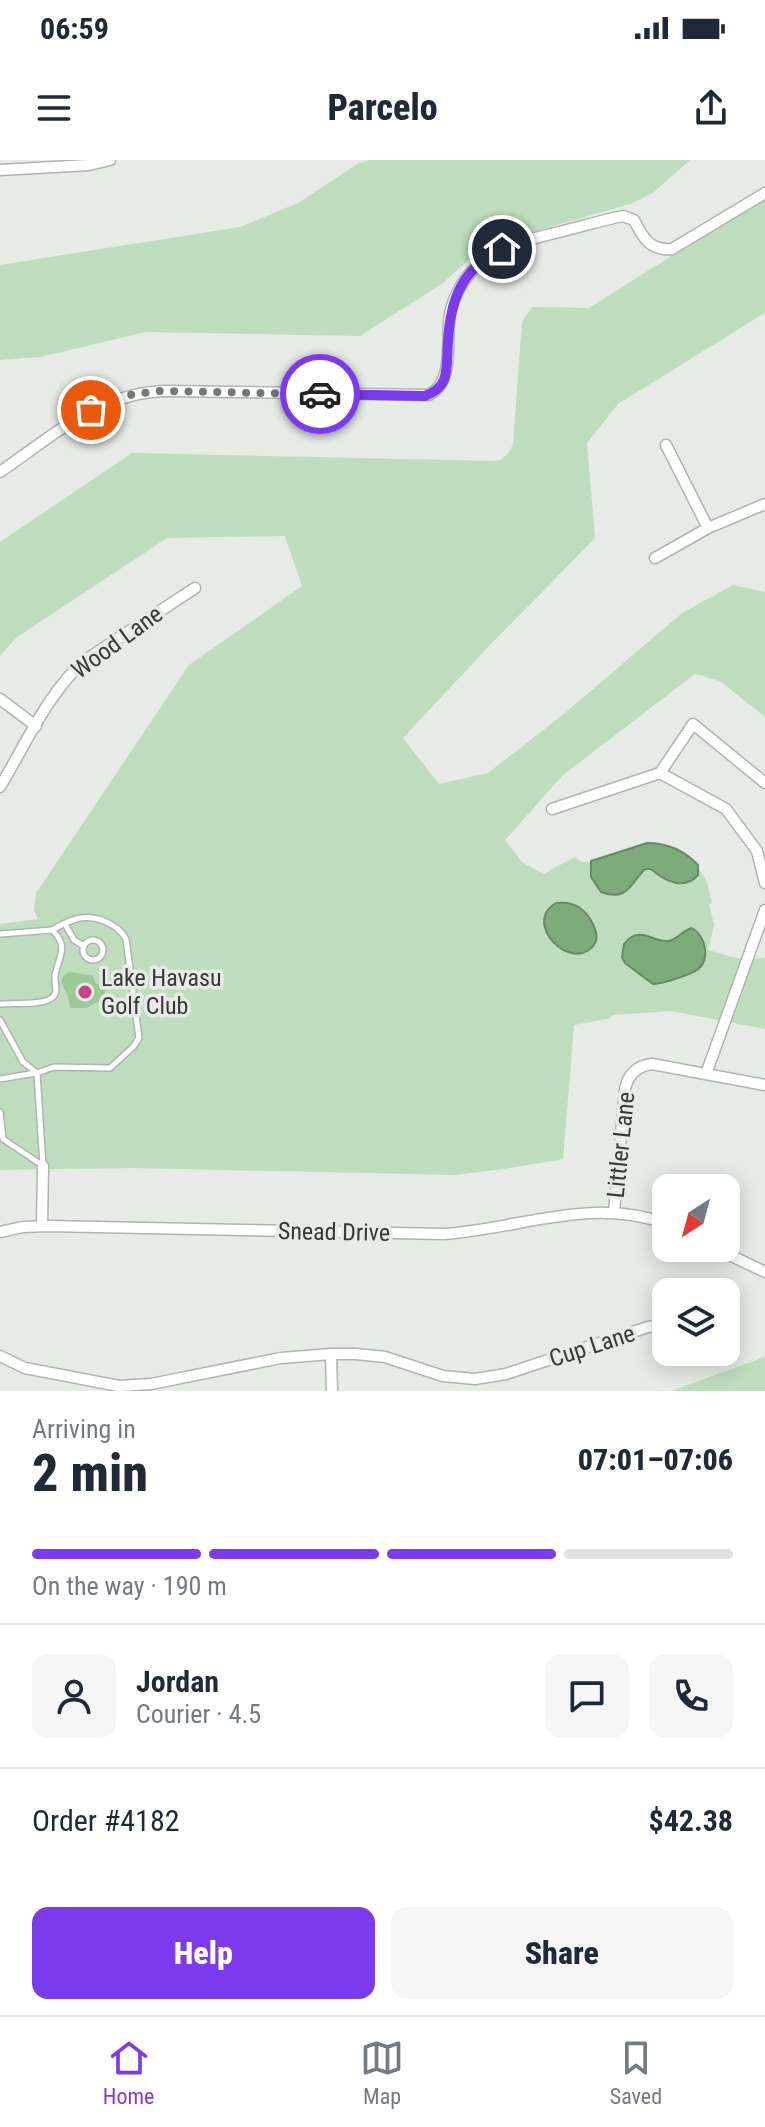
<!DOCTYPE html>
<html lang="en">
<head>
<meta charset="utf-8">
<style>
	:root { --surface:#fff; --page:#f6f6f7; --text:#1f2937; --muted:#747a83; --line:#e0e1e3; --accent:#7c3aed }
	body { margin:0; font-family:"Roboto Condensed",sans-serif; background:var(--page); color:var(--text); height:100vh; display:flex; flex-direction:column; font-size:30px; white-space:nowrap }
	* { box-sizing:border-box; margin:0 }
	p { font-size:26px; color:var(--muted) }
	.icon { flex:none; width:44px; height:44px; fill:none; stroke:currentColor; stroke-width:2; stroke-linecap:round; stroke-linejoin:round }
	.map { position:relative; height:1231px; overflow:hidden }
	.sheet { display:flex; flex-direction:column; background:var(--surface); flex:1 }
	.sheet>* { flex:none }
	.needle { width:52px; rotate:216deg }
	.fabs { position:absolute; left:652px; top:1014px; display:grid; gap:16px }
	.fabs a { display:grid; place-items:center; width:88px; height:88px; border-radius:16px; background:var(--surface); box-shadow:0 4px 20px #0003; font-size:40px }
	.pin { position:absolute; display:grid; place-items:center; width:68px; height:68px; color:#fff; margin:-34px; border:4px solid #fff; border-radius:50%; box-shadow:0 2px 8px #0007 }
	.courier { position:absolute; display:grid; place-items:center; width:80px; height:80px; margin:-40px; border:6px solid #7c3aed; border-radius:50%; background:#fff; color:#222; box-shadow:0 2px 10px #0007 }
	.head em { font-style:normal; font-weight:800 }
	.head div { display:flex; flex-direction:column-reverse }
	.head { display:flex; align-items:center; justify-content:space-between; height:136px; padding:0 32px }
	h1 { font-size:52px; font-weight:800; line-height:60px }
	.bar { display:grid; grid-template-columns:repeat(4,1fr); gap:12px 8px; align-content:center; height:96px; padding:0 32px }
	.bar i { height:10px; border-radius:6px; background:var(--line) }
	.bar .current { background:var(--accent) }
	.bar p { grid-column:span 4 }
	.line { display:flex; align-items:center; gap:20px; padding:0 32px; border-top:2px solid var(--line) }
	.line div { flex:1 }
	.round { display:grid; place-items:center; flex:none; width:84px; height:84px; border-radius:16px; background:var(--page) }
	.action { display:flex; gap:16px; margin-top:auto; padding:16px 32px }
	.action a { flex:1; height:92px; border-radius:16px; background:var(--accent); color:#fff; font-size:32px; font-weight:800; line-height:92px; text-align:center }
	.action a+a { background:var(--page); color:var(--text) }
	.status { display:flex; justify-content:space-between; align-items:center; height:56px; padding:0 40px; background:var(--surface); direction:ltr }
	.status svg { height:22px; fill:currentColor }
	header { display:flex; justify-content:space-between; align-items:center; height:104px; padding:0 32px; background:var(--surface); font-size:36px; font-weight:800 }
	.tabs { display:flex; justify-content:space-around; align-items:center; height:112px; border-top:2px solid var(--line); background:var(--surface); font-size:22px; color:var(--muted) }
	.tabs a { display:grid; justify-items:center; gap:4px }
	.tabs .current { color:var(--accent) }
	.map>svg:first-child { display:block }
</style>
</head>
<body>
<div class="status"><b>06:59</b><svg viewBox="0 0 49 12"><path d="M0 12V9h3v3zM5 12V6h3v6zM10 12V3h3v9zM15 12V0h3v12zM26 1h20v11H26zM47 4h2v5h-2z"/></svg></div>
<header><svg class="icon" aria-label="menu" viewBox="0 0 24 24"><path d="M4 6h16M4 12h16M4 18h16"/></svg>Parcelo<svg class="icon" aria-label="share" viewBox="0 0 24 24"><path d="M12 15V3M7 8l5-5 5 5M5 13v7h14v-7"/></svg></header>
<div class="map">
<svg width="765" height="1231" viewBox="0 0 765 1231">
	<rect width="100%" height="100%" fill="#e6ebe6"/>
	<!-- green -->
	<g fill="#bdddbc">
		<path d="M369 0H690L653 33 630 44 495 83 472 97 443 123 360 176 146 172 40 197 0 200V105L240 67 298 43 357 4Z"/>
		<path d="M765 37V153L618 244 587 283 595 378 490 485 403 578 439 624 488 613 565 553 682 453 733 425 765 432V557L720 521 695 514 563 615 505 680 522 702 543 714 575 697 582 702H589L637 685 647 683 666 685 680 690 695 702 707 722 712 743 709 744 714 765 708 790 744 800 765 798V869L671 851 614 855 608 859 574 865 563 999 503 1009 455 1015 134 1008 0 1010V764L38 759 34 751 36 733 189 505 302 426 285 376 167 378 16 478 0 496V382L132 293 496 301C505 298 509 293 513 284L522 162 532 147 589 148Z"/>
		<path d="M765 1197V1231H671Z"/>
	</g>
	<!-- water -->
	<g fill="#7dab7c" stroke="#688968" stroke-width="2">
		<path d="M647 683C668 683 684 690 698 705V715C684 731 665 721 651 709H645C630 724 627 742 601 732L591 717V701Z"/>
		<path d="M556 743C565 742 573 743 580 748 589 754 602 775 594 785 572 814 521 763 556 743Z"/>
		<path d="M692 768C700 773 704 780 705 789 708 812 688 814 672 820 665 822 660 824 653 824L625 803 622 797 624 784C640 764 653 783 668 781 677 780 683 770 692 768Z"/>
	</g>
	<!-- building -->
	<path fill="#9bca99" d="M70 812 93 816 96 824H108L102 840 86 848H70L69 840 61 821 64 815Z"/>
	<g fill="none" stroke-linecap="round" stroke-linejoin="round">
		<defs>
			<g id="lane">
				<path d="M65 764 74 780 84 786"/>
				<path d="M0 774 52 770C70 787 58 797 55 816 54 825 60 834 50 839 41 845 12 843 0 844"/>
				<circle cx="93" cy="790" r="10"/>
				<path d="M0 860 23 902 37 913"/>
				<path d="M0 919 36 913"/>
				<path d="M0 952 3 979 42 1005"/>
				<path d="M43 1006 37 913 54 907 110 908 133 887 139 878 126 779C117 763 94 754 76 759 68 761 59 766 52 770"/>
			</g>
			<g id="street">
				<path d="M0 10 89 5 110 0"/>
				<path d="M666 285 708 368"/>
				<path d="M0 312C54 275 101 231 169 231L429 235C456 220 445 179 450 154 454 136 463 119 477 106 500 84 533 79 563 71 583 66 603 60 623 56L634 60C643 78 650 91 672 89L765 33"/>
				<path d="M655 398 708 368 765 344"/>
				<path d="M0 539 36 566"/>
				<path d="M660 613 726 649 757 691 765 723"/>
				<path d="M660 613 693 564 765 623"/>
				<path d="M0 627C24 587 51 527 87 499L195 428"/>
				<path d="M552 649 660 613"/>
				<path d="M706 914 765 750"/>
				<path d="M614 1052 625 929C628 914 637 906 652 904L765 925"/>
				<path d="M42 1066 43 1006"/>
				<path d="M0 1072 23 1067 47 1066 444 1074C518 1069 593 1036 666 1064"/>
				<path d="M715 1088 765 1112"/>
				<path d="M331 1194 332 1231"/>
				<path d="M0 1196 25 1208 119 1226 151 1224 281 1198 331 1194H356L385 1197 443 1216 475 1219 506 1214 648 1167 666 1165"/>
			</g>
		</defs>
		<!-- lane casing -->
		<use href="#lane" stroke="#b0b4b0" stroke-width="8"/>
		<!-- street casing -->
		<use href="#street" stroke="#b0b4b0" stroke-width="13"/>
		<!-- lane -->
		<use href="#lane" stroke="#fff" stroke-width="5"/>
		<!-- street -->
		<use href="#street" stroke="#fff" stroke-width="10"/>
	</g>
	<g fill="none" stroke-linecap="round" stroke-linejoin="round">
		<!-- done -->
		<path stroke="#757775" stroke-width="8" stroke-dasharray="0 14.4" d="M91 250 123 236 157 231 320 234"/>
		<!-- route -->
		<path stroke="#7c3aed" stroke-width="10" d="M320 234 425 236C433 233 440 229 444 220 448 209 447 194 448 182 450 140 462 108 502 89"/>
	</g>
	<!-- markers -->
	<circle fill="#ca4485" stroke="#e6ebe6" stroke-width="3" cx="85" cy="832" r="8"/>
	<g text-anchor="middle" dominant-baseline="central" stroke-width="7" stroke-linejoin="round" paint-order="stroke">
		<!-- street labels -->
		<g font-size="24" fill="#383938" stroke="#e6ebe6">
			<text transform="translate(117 482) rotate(-36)">Wood Lane</text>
			<text transform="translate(621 985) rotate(-84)">Littler Lane</text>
			<text transform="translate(334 1072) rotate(1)">Snead Drive</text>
			<text transform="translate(592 1186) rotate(-18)">Cup Lane</text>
		</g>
		<!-- poi labels -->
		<g font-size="24" fill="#383938" stroke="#e6ebe6" text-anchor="start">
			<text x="101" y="818">Lake Havasu<tspan x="101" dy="28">Golf Club</tspan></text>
		</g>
	</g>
</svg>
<div class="fabs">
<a><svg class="needle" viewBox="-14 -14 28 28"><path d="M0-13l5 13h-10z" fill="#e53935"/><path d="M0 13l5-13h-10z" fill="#747a83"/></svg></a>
<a><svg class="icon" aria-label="layers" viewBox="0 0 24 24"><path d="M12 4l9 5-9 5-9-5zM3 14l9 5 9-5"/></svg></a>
</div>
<div class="pin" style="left:91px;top:250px;background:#ea580c"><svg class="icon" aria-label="bag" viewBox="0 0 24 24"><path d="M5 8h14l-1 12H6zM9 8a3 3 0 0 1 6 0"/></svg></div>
<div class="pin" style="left:502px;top:89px;background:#1f2937"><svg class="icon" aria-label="home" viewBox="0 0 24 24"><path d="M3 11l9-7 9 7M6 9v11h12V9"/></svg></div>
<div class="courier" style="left:320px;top:234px"><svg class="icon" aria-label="car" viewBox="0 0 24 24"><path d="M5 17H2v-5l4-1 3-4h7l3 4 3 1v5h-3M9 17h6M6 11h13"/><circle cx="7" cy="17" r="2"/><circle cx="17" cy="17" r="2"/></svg></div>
</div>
<section class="sheet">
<div class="head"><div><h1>2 min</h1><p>Arriving in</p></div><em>07:01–07:06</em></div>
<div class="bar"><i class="current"></i><i class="current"></i><i class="current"></i><i></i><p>On the way · 190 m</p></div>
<div class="line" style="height:144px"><a class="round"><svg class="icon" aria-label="person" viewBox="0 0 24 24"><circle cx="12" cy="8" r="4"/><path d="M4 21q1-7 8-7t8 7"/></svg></a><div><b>Jordan</b><p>Courier · 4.5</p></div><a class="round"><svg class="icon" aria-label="chat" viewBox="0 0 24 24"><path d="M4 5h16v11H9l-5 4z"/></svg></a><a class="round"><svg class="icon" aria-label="phone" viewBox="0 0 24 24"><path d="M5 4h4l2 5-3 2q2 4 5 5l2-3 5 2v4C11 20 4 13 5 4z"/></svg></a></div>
<div class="line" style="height:104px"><div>Order #4182</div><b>$42.38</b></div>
<div class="action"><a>Help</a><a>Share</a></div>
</section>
<nav class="tabs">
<a class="current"><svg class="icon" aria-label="home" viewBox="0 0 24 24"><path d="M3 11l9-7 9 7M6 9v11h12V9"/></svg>Home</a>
<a><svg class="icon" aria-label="map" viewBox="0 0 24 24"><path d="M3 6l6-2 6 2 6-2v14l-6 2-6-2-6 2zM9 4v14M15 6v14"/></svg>Map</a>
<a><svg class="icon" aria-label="saved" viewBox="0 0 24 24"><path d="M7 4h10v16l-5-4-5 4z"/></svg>Saved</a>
</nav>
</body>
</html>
